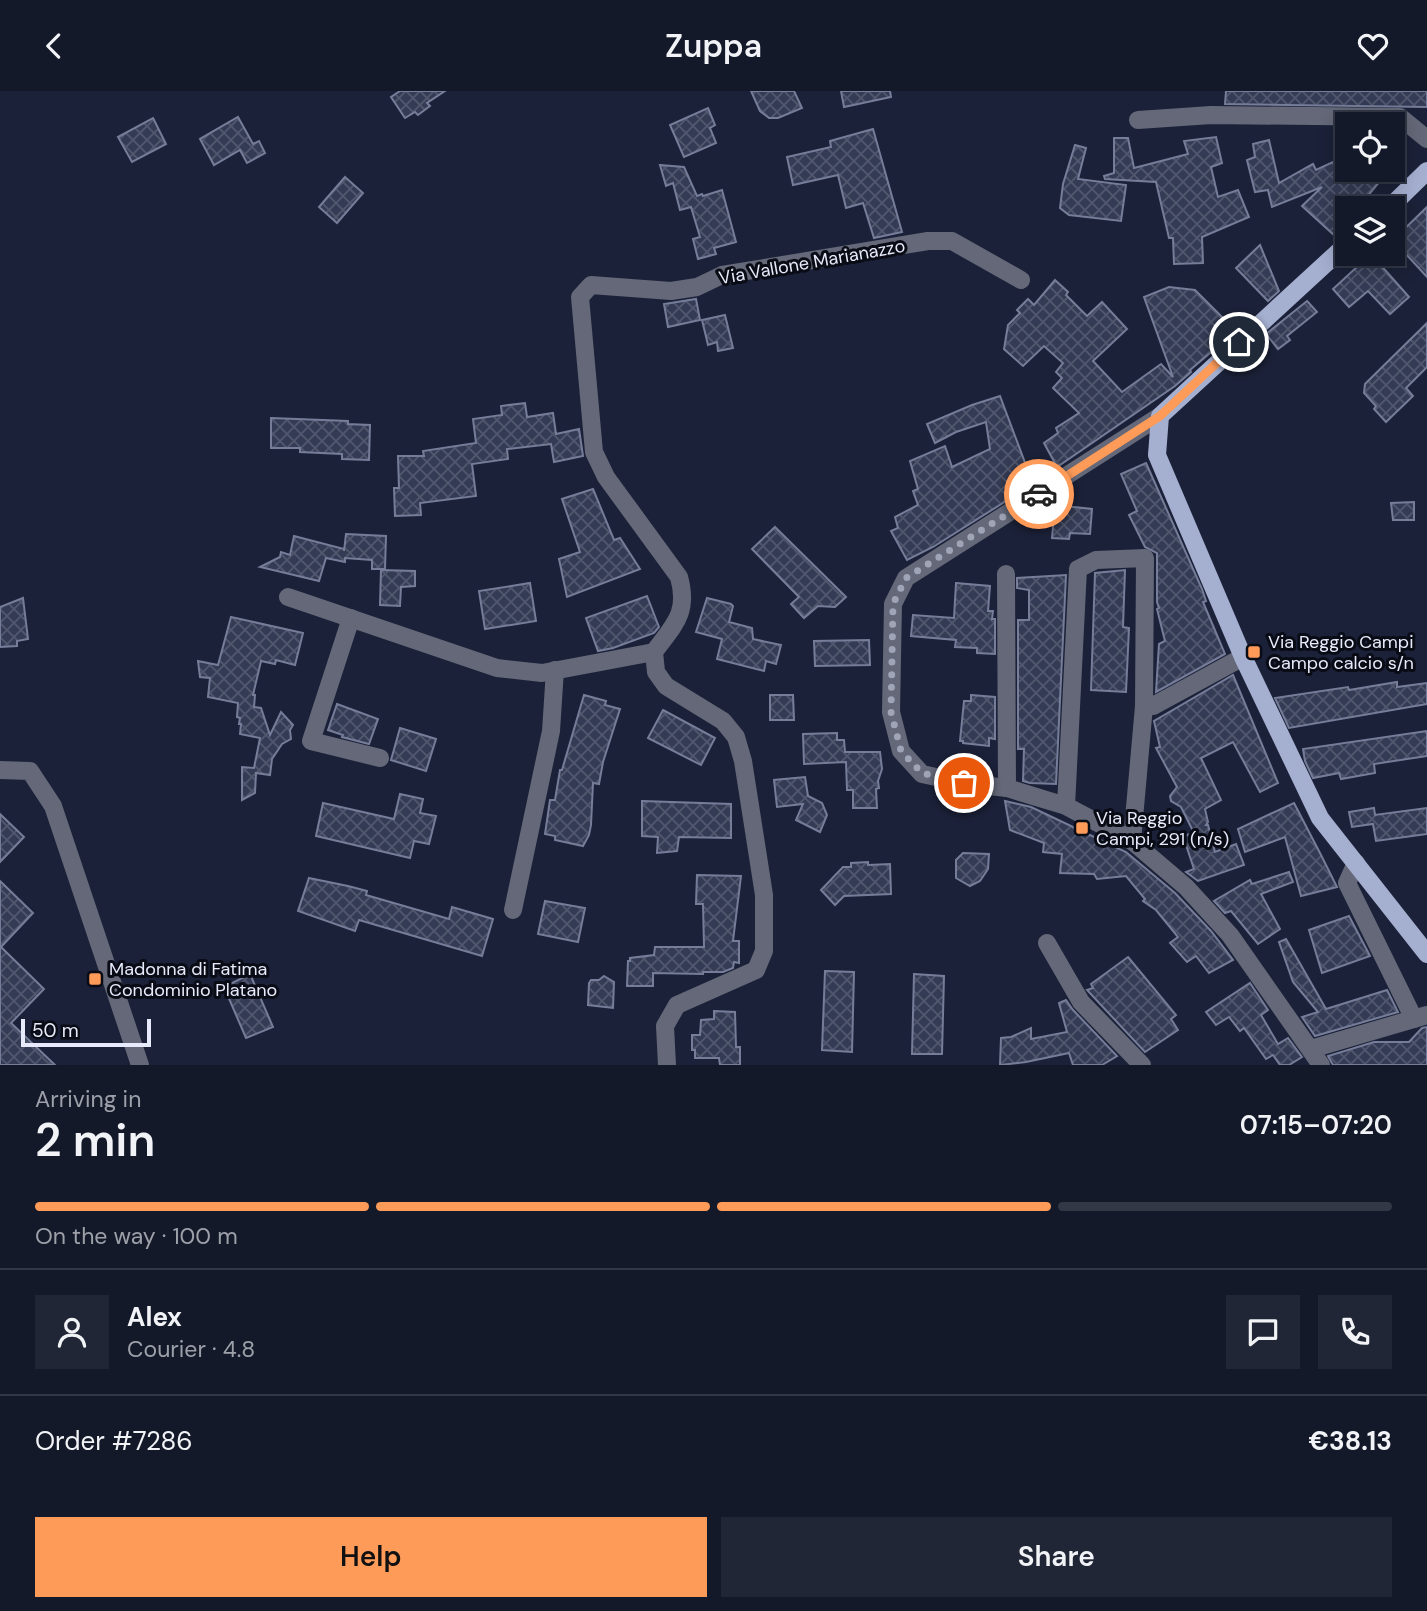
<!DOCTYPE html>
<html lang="en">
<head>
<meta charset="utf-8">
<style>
	:root { --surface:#14192a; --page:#212636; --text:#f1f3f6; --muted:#9da0a8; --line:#333847; --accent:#fe9b59 }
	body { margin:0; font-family:"DM Sans",sans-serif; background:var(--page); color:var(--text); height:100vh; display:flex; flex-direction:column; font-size:26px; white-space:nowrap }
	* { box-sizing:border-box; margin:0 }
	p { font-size:23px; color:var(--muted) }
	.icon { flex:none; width:38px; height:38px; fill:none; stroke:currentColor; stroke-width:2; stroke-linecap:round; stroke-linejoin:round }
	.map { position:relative; height:974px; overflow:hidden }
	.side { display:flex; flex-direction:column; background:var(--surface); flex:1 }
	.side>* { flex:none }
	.buttons { position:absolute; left:1335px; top:21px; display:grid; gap:14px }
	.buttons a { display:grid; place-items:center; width:70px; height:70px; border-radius:0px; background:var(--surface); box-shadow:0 4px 18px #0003,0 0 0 2px var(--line); font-size:35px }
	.scale { position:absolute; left:21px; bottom:18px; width:130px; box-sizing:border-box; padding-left:7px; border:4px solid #e6eafa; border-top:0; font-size:19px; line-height:24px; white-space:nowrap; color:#e6eafa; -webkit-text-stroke:5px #090b15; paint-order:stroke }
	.pin { position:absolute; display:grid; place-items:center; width:60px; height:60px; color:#fff; margin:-30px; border:4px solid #fff; border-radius:50%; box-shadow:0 2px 7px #0007 }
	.courier { position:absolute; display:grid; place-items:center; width:70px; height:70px; margin:-35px; border:5px solid #fe9b59; border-radius:50%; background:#fff; color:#222; box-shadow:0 2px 9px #0007 }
	.head em { font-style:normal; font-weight:600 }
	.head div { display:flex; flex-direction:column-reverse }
	.head { display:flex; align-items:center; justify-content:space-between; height:119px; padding:0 35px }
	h1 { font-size:46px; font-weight:600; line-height:52px }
	.bar { display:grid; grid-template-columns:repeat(4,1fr); gap:10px 7px; align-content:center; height:84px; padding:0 35px }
	.bar i { height:9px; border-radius:5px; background:var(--line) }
	.bar .selected { background:var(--accent) }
	.bar p { grid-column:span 4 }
	.line { display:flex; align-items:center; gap:18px; padding:0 35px; border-top:2px solid var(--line) }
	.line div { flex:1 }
	.round { display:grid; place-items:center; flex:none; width:74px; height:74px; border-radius:0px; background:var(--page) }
	.cta { display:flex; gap:14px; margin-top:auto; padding:14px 35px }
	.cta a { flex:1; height:80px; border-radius:0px; background:var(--accent); color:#111; font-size:28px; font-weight:600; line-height:80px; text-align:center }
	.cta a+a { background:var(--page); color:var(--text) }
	header { display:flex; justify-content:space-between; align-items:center; height:91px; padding:0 35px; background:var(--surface); font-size:32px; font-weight:600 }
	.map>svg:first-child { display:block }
</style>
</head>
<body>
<header><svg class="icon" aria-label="back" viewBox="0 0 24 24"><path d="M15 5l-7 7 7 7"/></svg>Zuppa<svg class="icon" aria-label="heart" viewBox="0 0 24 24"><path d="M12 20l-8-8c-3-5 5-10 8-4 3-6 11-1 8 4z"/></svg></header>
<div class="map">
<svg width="1427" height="974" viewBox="0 0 1427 974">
	<defs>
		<pattern id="building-cross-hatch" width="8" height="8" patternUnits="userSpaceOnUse" patternTransform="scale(1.75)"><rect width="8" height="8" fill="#343b54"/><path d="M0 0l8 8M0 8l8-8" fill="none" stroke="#51586e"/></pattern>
	</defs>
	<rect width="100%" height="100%" fill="#1b2138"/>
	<!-- building -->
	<g fill="url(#building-cross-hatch)" stroke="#757d99" stroke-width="2">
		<path d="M400 0H445L427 12 430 15 418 24 415 21 405 27 391 6Z"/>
		<path d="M751 0H794L802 17 778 27H769L760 20Z"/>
		<path d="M841 0H890L891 6 844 16Z"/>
		<path d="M1226 0H1427V16L1225 13Z"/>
		<path d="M708 17 715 34 710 37 716 52 684 66 670 34Z"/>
		<path d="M238 26 253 53 259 50 265 62 247 72 240 59 214 74 200 48Z"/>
		<path d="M153 27 166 53 132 71 118 46Z"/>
		<path d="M873 38 902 141 874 147 863 112 846 117 838 84 793 94 787 66 831 56 830 50Z"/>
		<path d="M1216 46 1222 72 1211 76 1218 106 1238 99 1249 126 1202 146 1203 172 1174 173 1173 147H1169L1156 91 1105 88 1104 85 1114 82V47H1128L1134 77 1188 63 1184 50Z"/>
		<path d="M1269 49 1279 92 1313 73 1316 79 1348 64V79H1389L1358 117H1348V130L1335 145 1302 115 1322 96 1272 116 1268 99 1255 101 1247 69 1255 66 1253 53Z"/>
		<path d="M1075 54 1086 57 1078 88 1126 94 1121 130 1069 124 1060 117 1063 93Z"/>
		<path d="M660 74 684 76 697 105 702 103 703 105 722 99 736 151 714 157 716 163 698 168 693 148 700 146 691 116 680 119 673 92 666 95Z"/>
		<path d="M345 86 363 102 337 132 319 116Z"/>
		<path d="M1427 116V186L1393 149Z"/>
		<path d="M1260 154 1279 200 1268 210 1236 177Z"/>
		<path d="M1371 163 1409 206 1390 223 1368 200 1349 216 1333 198Z"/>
		<path d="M1055 189 1068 201 1066 204 1087 225 1102 211 1127 238 1093 270 1122 301 1161 273 1173 286 1144 206 1169 196 1195 199 1236 240 1190 279 1191 281 1175 295 1057 376 1044 352 1058 342 1056 337 1079 322 1053 297 1062 287 1056 281 1063 272 1044 255 1023 275 1004 258 1008 234 1020 222 1017 219 1028 208 1034 214Z"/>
		<path d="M696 208 700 229 668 236 664 213Z"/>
		<path d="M1307 210 1317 221 1287 245 1290 249 1278 258 1266 243Z"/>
		<path d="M725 224 733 257 718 260 717 251 708 254 702 229Z"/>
		<path d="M1427 232V276L1406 297 1413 305 1386 331 1374 318 1376 315 1364 302 1365 293Z"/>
		<path d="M1000 305 1033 393 933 456 907 469 891 440 898 437 895 426 918 414 913 400 918 398 910 370 945 355 952 376 990 358 986 331 956 341 935 352 927 333 972 314Z"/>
		<path d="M525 312 527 326 553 322 556 343 579 338 583 365 554 371 551 353 507 358 508 368 472 373 476 405 420 412 421 424 395 425 394 397H399L398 365H424L423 360 476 352 473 328 502 324 501 315Z"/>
		<path d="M271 327 348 330V333L370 334 369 369 342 368V363L300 361V357H271Z"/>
		<path d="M1146 372 1202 498 1206 510 1203 511 1225 563 1156 601 1159 553 1165 550 1157 518 1159 517 1157 511V462L1145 456 1129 424 1137 420 1121 383Z"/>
		<path d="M593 398 614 449 620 447 640 478 567 506 559 468 580 461 562 408Z"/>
		<path d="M1414 411V429H1393L1391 412Z"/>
		<path d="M1055 414 1092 418 1090 443 1070 442 1069 448 1052 447Z"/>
		<path d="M775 436 846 506 835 516 818 515 804 527 791 513 799 506 752 458Z"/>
		<path d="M346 443 386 445 385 478H372V469L345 467V471L326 467 319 490 260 476 280 466 281 461 290 464 294 445 344 458V460Z"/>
		<path d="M381 479 415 480V495L401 496 400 515 380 514Z"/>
		<path d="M1125 479 1123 536 1129 537 1126 601 1091 599 1095 482Z"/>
		<path d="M1066 484 1056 693 1030 692 1023 690 1024 658H1018V529H1029V499L1017 497V487Z"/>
		<path d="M530 492 536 530 485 538 479 500Z"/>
		<path d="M956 492 990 495 988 520H993L992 528H995V563L977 562V557L955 556 956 549 911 545 913 524 954 527Z"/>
		<path d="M647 505 659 536 654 542 613 557 598 560 586 527Z"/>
		<path d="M23 507 28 548 17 550V555L0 556V516Z"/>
		<path d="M707 507 731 513 733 515 729 531 752 537 753 548 781 554 776 573 766 570 764 580 717 568 722 548 696 541Z"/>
		<path d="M231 526 303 542 295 574 276 569 275 573 261 570 253 604H255L254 616 261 617 270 644 281 621 293 634 290 639 291 648 282 653 272 668 270 684 256 682 255 702 242 709V676L254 677 260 647 240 643 241 633H239L240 627 237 626 238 612 208 606 210 587 200 586 198 570 218 574Z"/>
		<path d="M869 549 870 574 815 575 814 550Z"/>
		<path d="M1233 584 1278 692 1260 701 1233 651 1201 667 1221 709 1205 718 1208 731 1206 734H1208L1215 761 1236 753 1244 774 1198 790 1186 781 1194 778 1183 745 1194 742 1181 716 1171 710 1170 705 1177 696 1156 657 1160 656 1154 630Z"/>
		<path d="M1397 591V596L1427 592V613L1289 637 1275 607 1348 596 1349 599Z"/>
		<path d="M584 604 606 610 605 614 620 618 603 671 599 693 593 692 591 734 589 744 583 755 555 749V745L545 743 550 709H555L560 679H562Z"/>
		<path d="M770 604H793L794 629H770Z"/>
		<path d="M971 604 995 606V648L989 647V655L963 652V650H960L964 610H971Z"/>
		<path d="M337 613 378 628 369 653 342 646 343 644 328 639Z"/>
		<path d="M663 619 715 647 701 674 648 647Z"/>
		<path d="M400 637 436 648 426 680 391 669Z"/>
		<path d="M1427 640V665L1374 673 1375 682 1341 688 1339 682 1313 687 1305 670 1303 658Z"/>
		<path d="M837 642V649H844L845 661H880L882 678 878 690 879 697 876 698 877 717H853V699H847L846 671 804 673 803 643Z"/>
		<path d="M805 686 808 705 822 712 827 724 820 741 796 729 803 713 777 716 774 689Z"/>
		<path d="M400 703 423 708 420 722 436 725 429 753 414 750 410 767 316 745 323 712 394 728Z"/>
		<path d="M642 710 731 713V747L679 746 677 760 657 762 658 746 642 745Z"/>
		<path d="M1005 710 1031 716 1126 761 1175 802 1211 840 1233 869 1209 882 1196 865 1187 871 1170 852 1178 846 1156 819 1143 810 1145 808 1126 785 1097 788 1094 783 1060 782 1062 763 1043 761 1044 752 1010 739Z"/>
		<path d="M1294 712 1321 764 1337 796 1301 805 1285 746 1245 761 1238 738Z"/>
		<path d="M1374 717 1375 724 1427 717V743L1376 750 1373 733 1352 736 1349 721Z"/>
		<path d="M0 723 24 746 0 771Z"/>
		<path d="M963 762 989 763 988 778 980 790 970 795 956 787V769Z"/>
		<path d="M868 771V774L890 773 891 803 844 805 835 814 821 799 843 776H851V772Z"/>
		<path d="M1289 781 1293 791 1261 803 1280 838 1258 853 1231 820 1225 822 1214 810 1250 789 1252 793Z"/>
		<path d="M697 784 741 785 733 850H739V872L734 871 733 877 723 881H703V883L653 882V895H627L628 870H630V867L654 864 655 856H704L703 813H696Z"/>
		<path d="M309 787 348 795 367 800 366 804 449 828 452 816 493 828 482 865 359 829 355 840 298 820Z"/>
		<path d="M0 790 33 822 1 856 44 898 11 932 55 974H0Z"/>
		<path d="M545 810 585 817 578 851 538 843Z"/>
		<path d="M1349 825 1370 865 1322 882 1309 839Z"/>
		<path d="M1286 848 1326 918 1387 899 1398 921 1315 945 1302 926 1318 921 1293 891 1279 851Z"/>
		<path d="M1128 866 1176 924 1171 928 1178 939 1145 961 1087 899 1093 897 1091 893Z"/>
		<path d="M825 880 854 881 852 961 822 959Z"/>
		<path d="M250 883 273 936 246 947 224 896Z"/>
		<path d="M914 883 944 885 942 963H912Z"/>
		<path d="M604 885 614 891 613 917 588 914 589 892 591 889H599Z"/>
		<path d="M1250 892 1268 919 1261 924 1278 953 1288 947 1302 966 1289 974H1280L1273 964 1266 968 1244 937 1240 940 1229 926 1216 934 1206 921Z"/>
		<path d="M1066 909 1073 919 1117 965 1102 974H1073L1069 962 1026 971 1000 974 1001 947 1011 946 1031 937V948L1067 941 1059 912Z"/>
		<path d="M714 920 735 921 736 956H740V974H720L719 967H695V959H692V944H700L701 929 714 928Z"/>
		<path d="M1427 936V974H1333L1328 965 1374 951H1409L1422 937Z"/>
	</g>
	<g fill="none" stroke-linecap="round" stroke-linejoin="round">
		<!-- minor -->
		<g stroke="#646878" stroke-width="18">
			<path d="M1138 29 1211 24 1400 26 1427 48"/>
			<path d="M1160 325 906 487 893 513 891 621 901 660 922 683 964 692 1007 697 1066 715 1132 750 1186 796 1230 844 1321 974"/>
			<path d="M1006 483 1007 697"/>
			<path d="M288 506 497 577 542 582 654 561"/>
			<path d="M351 527 311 650 380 667"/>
			<path d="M1144 615H1153L1243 566"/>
			<path d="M0 679 30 680 53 715 140 974"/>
			<path d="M1066 715 1078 478 1096 469 1145 467 1144 615 1132 750"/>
			<path d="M1356 772 1347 792 1414 928"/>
			<path d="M513 819 551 640 555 579"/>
			<path d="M1047 852 1081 911 1142 974"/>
			<path d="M1311 958 1427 924"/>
			<path d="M667 974 665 935 677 914 756 879 764 860V804L743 670 736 646 723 630 666 595 656 581 654 561C674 534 689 522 679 486L606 386 594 361 580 206 591 194 671 200 697 196 722 184 928 150H952L1021 189"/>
		</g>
		<!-- major -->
		<g stroke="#a5afd0" stroke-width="18">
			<path d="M1389 117 1427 80"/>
			<path d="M1348 152 1160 325 1157 364 1243 566 1320 727 1427 863"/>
		</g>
	</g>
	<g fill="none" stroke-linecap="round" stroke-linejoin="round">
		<!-- done -->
		<path stroke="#9fa4b6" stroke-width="7" stroke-dasharray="0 12.6" d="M964 692 922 682 901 660 891 621 893 513 906 487 1039 403"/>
		<!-- route -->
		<path stroke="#fe9b59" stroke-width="9" d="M1039 403 1160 325 1239 251"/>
	</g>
	<!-- markers -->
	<g fill="#fe9b59" stroke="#090b15" stroke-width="2.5">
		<rect x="1247" y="554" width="14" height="14" rx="3.5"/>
		<rect x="1075" y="730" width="14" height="14" rx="3.5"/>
		<rect x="88" y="881" width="14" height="14" rx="3.5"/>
	</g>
	<g text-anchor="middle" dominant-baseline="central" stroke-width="6" stroke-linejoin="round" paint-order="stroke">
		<!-- street labels -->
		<g font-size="18" fill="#e6eafa" stroke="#090b15">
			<text transform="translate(812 171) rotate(-10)">Via Vallone Marianazzo</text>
		</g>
		<!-- poi labels -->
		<g font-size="18" fill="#e6eafa" stroke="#090b15" text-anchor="start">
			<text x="1268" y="551">Via Reggio Campi<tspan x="1268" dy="21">Campo calcio s/n</tspan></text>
			<text x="1096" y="727">Via Reggio<tspan x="1096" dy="21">Campi, 291 (n/s)</tspan></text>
			<text x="109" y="878">Madonna di Fatima<tspan x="109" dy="21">Condominio Platano</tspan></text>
		</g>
	</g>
</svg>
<div class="buttons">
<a><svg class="icon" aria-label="locate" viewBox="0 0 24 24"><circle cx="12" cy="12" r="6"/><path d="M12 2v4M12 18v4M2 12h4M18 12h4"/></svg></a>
<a><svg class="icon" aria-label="layers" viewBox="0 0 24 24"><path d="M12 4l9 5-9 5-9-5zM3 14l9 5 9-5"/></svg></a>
</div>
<div class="scale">50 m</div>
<div class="pin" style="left:964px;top:692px;background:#ea580c"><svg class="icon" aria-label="bag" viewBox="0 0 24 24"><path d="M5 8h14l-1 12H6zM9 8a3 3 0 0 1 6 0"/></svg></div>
<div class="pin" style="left:1239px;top:251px;background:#1f2937"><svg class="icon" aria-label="home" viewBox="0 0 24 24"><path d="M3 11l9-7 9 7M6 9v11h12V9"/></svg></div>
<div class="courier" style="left:1039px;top:403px"><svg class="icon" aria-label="car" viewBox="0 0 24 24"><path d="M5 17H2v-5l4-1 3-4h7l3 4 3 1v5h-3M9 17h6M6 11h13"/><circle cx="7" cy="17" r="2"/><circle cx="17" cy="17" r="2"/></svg></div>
</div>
<section class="side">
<div class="head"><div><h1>2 min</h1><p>Arriving in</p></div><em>07:15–07:20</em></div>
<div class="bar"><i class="selected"></i><i class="selected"></i><i class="selected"></i><i></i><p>On the way · 100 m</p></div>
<div class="line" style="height:126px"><a class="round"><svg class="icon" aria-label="person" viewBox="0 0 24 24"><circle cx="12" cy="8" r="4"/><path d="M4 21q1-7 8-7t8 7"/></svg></a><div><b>Alex</b><p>Courier · 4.8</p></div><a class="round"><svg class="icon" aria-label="chat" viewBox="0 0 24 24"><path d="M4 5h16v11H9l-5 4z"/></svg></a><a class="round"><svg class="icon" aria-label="phone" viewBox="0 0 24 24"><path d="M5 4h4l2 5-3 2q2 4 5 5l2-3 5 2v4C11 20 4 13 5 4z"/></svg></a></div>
<div class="line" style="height:91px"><div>Order #7286</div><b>€38.13</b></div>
<div class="cta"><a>Help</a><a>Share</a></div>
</section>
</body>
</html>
